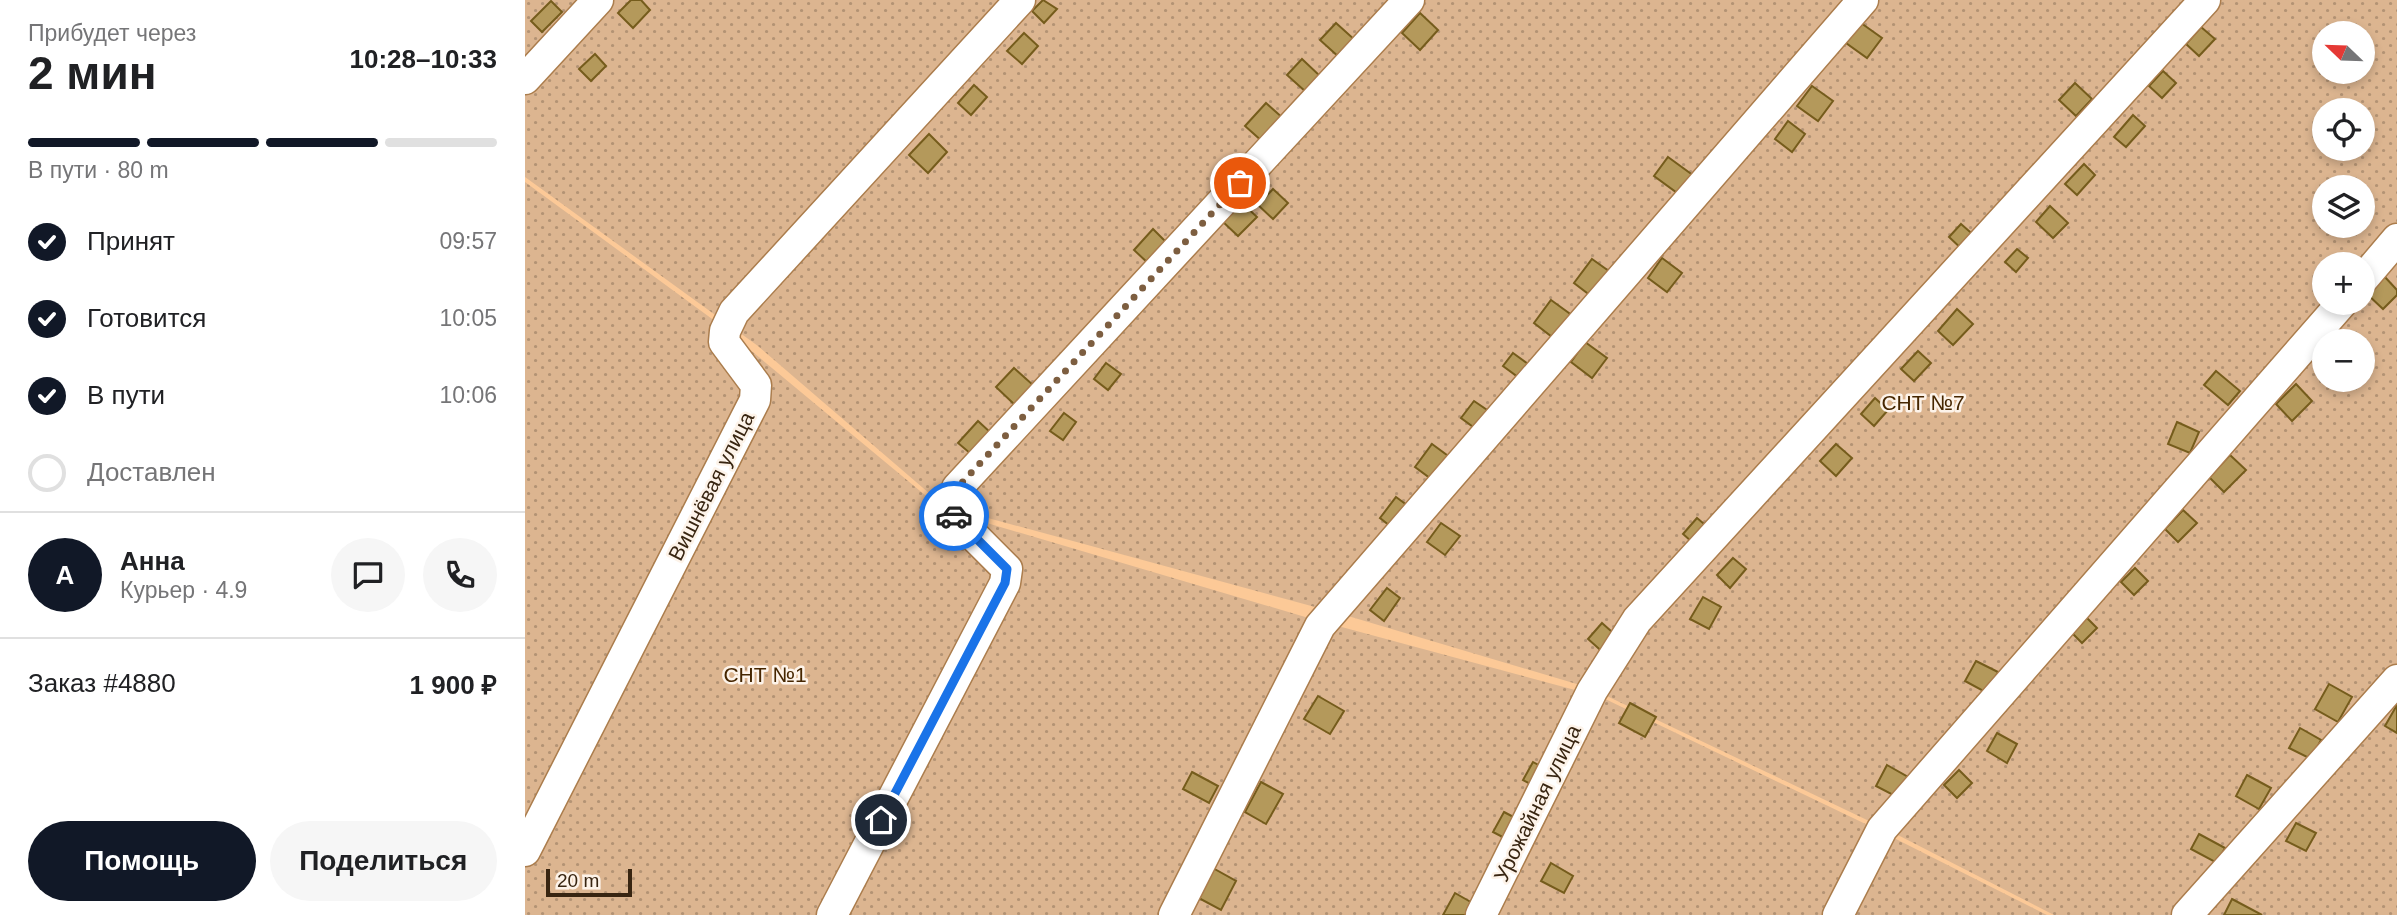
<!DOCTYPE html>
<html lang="ru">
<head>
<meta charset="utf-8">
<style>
	:root { --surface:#fff; --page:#f6f6f6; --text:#202124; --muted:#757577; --line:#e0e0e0; --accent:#111827 }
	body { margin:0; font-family:Helvetica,sans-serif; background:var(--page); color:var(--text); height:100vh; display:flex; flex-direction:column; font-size:26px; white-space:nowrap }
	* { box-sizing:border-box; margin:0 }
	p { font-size:23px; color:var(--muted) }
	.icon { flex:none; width:38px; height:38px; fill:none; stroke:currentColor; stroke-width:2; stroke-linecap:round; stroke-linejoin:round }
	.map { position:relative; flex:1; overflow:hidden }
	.panel { display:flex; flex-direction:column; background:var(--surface); width:525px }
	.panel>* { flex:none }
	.needle { width:46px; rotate:293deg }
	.fabs { position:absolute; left:1787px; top:21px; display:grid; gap:14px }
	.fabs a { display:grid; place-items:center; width:63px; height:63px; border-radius:50%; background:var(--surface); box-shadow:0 4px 10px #0003; font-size:35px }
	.scale { position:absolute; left:21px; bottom:18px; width:86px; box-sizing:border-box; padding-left:7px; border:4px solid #382511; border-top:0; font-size:19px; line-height:24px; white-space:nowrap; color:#382511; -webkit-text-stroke:5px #fdf3e9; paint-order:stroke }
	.pin { position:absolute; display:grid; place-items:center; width:60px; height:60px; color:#fff; margin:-30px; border:4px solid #fff; border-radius:50%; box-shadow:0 2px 7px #0007 }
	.courier { position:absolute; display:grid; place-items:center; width:70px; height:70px; margin:-35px; border:5px solid #1a73e8; border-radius:50%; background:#fff; color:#222; box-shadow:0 2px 9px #0007 }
	.head em { font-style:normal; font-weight:700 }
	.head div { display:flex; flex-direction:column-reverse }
	.head { display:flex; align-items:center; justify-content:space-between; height:119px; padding:0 28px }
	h1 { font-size:46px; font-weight:700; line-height:52px }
	.bar { display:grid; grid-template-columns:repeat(4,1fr); gap:10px 7px; align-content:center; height:84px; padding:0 28px }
	.bar i { height:9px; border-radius:5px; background:var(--line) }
	.bar .current { background:var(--accent) }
	.bar p { grid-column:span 4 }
	.line { display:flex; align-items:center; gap:18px; padding:0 28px; border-top:2px solid var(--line) }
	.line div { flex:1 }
	.round { display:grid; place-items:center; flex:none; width:74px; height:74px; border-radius:37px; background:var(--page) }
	ol { padding:0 28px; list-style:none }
	li { display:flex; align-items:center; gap:21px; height:77px }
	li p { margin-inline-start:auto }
	li .icon { padding:7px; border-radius:50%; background:var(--accent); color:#fff; stroke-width:4 }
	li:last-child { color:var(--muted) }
	li i { width:38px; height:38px; border:4px solid var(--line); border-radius:50% }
	.button { display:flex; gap:14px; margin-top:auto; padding:14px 28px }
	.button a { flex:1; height:80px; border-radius:42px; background:var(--accent); color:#fff; font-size:28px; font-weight:700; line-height:80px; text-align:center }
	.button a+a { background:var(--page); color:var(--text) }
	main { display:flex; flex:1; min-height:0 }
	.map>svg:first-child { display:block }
</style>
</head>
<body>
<main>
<section class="panel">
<div class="head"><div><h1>2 мин</h1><p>Прибудет через</p></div><em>10:28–10:33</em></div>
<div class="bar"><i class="current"></i><i class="current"></i><i class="current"></i><i></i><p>В пути · 80 m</p></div>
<ol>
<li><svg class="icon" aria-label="check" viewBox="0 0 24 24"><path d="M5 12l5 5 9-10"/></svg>Принят<p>09:57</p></li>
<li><svg class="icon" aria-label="check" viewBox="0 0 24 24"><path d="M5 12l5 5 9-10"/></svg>Готовится<p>10:05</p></li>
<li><svg class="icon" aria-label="check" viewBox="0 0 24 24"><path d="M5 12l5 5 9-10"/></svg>В пути<p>10:06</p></li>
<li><i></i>Доставлен</li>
</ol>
<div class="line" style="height:126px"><b class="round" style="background:var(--accent);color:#fff">А</b><div><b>Анна</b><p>Курьер · 4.9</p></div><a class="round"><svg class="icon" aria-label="chat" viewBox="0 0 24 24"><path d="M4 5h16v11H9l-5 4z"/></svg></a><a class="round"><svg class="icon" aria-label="phone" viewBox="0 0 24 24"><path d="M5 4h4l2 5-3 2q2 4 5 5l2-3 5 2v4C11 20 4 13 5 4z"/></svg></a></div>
<div class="line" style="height:91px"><div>Заказ #4880</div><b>1 900 ₽</b></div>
<div class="button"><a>Помощь</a><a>Поделиться</a></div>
</section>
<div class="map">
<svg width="1872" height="915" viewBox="0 0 1872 915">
	<defs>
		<pattern id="grass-dots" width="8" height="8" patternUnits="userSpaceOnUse" patternTransform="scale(1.75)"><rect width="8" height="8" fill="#dcb590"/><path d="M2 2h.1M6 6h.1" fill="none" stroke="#b39374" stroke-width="1.8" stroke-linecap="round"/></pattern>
	</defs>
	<rect width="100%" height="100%" fill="#fcc997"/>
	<!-- grass -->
	<g fill="url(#grass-dots)" fill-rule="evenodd">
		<path d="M0 0H1872V915H1529L1365 831 1065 688 823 616 419 506 233 346 0 177ZM1799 33H1838V72H1799ZM1799 110H1838V149H1799ZM1799 187H1838V226H1799ZM1799 264H1838V303H1799ZM1799 341H1838V380H1799Z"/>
		<path d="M0 182 194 324 418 510 787 619 1076 697 1351 829 1522 915H0Z"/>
	</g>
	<!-- building -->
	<g fill="#b4995b" stroke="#755c1c" stroke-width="2">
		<path d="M106 0H116L125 10 108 28 93 13Z"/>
		<path d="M518 0 532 9 519 23 507 11Z"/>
		<path d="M26 1 37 12 17 32 6 21Z"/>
		<path d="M895 13 913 30 895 50 877 33Z"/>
		<path d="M811 23 831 41 815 58 795 40Z"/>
		<path d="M1336 23 1357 38 1342 58 1321 43Z"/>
		<path d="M1676 27 1690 39 1674 56 1661 44Z"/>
		<path d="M499 33 513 46 497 64 482 51Z"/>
		<path d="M70 54 81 66 66 81 54 69Z"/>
		<path d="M777 59 795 76 781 92 762 75Z"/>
		<path d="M1638 71 1651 83 1637 98 1624 86Z"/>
		<path d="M1550 83 1567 99 1551 116 1534 100Z"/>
		<path d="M449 85 462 97 446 115 433 103Z"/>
		<path d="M1287 86 1308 101 1293 121 1272 106Z"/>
		<path d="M741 103 759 119 738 142 720 126Z"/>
		<path d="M1608 115 1620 126 1601 147 1589 137Z"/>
		<path d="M1263 121 1280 134 1267 152 1250 139Z"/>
		<path d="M404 134 422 152 403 173 384 155Z"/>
		<path d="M1143 157 1169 176 1155 195 1129 176Z"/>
		<path d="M1559 164 1570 175 1552 195 1540 184Z"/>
		<path d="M748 189 763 203 748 219 733 205Z"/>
		<path d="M715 201 732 217 713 236 697 221Z"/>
		<path d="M1525 206 1543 223 1528 238 1511 222Z"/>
		<path d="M1436 224 1452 238 1440 252 1424 237Z"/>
		<path d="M628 229 643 244 624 264 609 250Z"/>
		<path d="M1492 249 1503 258 1491 272 1480 262Z"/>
		<path d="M1137 258 1157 273 1142 292 1123 278Z"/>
		<path d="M1067 259 1088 274 1070 299 1049 283Z"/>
		<path d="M1859 276 1872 290V295L1858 309 1842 294Z"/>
		<path d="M1026 300 1048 316 1031 340 1009 323Z"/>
		<path d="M1432 309 1448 324 1428 345 1413 331Z"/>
		<path d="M1060 342 1082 358 1067 378 1046 362Z"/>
		<path d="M1393 351 1406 363 1389 381 1376 369Z"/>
		<path d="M988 353 1007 367 997 380 978 366Z"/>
		<path d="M581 363 596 374 583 390 569 379Z"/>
		<path d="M489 368 508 385 490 405 471 387Z"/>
		<path d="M1691 371 1715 391 1703 405 1679 385Z"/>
		<path d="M1771 384 1787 401 1767 421 1751 404Z"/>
		<path d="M1350 398 1363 410 1349 426 1336 414Z"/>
		<path d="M949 401 968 414 955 432 936 418Z"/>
		<path d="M539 413 551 422 538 440 525 431Z"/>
		<path d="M453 421 466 433 446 454 433 443Z"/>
		<path d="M1652 422 1674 432 1665 453 1643 444Z"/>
		<path d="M907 444 930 461 913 484 890 467Z"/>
		<path d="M1311 444 1327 458 1311 476 1295 461Z"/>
		<path d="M1705 455 1721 470 1699 492 1684 477Z"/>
		<path d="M871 497 890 511 874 533 855 518Z"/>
		<path d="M1658 510 1672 523 1653 542 1640 529Z"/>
		<path d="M1172 518 1191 534 1176 550 1158 534Z"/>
		<path d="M916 523 935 536 920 555 902 542Z"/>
		<path d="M1208 558 1221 569 1205 588 1192 575Z"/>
		<path d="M1610 568 1623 581 1609 595 1596 582Z"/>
		<path d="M862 588 875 598 859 621 845 610Z"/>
		<path d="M1178 597 1196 607 1184 629 1165 619Z"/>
		<path d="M1561 617 1572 628 1557 643 1546 632Z"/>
		<path d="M1077 623 1095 639 1081 655 1063 639Z"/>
		<path d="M1451 661 1473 672 1462 693 1440 681Z"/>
		<path d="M1804 684 1827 697 1813 722 1790 709Z"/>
		<path d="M793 696 819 711 805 734 779 719Z"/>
		<path d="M1105 703 1131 717 1120 737 1094 723Z"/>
		<path d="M1872 705V733L1860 726Z"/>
		<path d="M1775 728 1796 740 1786 759 1764 748Z"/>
		<path d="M1472 733 1492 744 1482 763 1462 751Z"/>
		<path d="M1008 762 1026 772 1017 790 998 780Z"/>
		<path d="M1362 765 1383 777 1372 797 1351 786Z"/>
		<path d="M1434 770 1447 783 1432 798 1419 785Z"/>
		<path d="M667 772 693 786 684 803 658 789Z"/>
		<path d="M1722 775 1746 788 1734 809 1711 796Z"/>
		<path d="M736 782 758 794 741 824 720 812Z"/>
		<path d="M979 812 998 822 987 842 968 832Z"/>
		<path d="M1771 823 1791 833 1781 851 1761 841Z"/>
		<path d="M1674 834 1700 848 1692 863 1666 849Z"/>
		<path d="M1026 863 1048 876 1039 893 1016 881Z"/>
		<path d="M686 867 711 881 696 910 670 896Z"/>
		<path d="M930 893 951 905 945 915H918Z"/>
		<path d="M1707 899 1737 915H1699Z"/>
	</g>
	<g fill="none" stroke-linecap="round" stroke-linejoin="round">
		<defs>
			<g id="street">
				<path d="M0 79 73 0"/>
				<path d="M1838 279 1872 239"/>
				<path d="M0 851 230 400 231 385 199 342 200 331 209 312 495 0"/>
				<path d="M307 915 480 583 482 569 428 515 426 510 432 488 884 0"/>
				<path d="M649 915 795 626 1338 0"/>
				<path d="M956 915 1067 691 1112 620 1680 0"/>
				<path d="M1313 915 1357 829 1817 303"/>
				<path d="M1662 915 1872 680"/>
			</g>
		</defs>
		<!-- street casing -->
		<use href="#street" stroke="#ab7d4d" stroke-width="33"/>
		<!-- street -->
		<use href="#street" stroke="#fff" stroke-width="30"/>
	</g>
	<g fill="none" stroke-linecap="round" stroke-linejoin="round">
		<!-- done -->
		<path stroke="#7d5e40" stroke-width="7" stroke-dasharray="0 12.6" d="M429 516 426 510 432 488 715 183"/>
		<!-- route -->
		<path stroke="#1a73e8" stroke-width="9" d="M356 820 480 583 482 569 429 516"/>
	</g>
	<g text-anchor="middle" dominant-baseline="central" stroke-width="5" stroke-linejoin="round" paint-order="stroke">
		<!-- park labels -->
		<g font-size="21" fill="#462600" stroke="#fdf3e9">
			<text x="1398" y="402">СНТ №7</text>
			<text x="240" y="674">СНТ №1</text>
		</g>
		<!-- street labels -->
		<g font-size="21" fill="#382511" stroke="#fdf3e9">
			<text transform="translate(186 486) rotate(-63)">Вишнёвая улица</text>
			<text transform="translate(1012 803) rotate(-64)">Урожайная улица</text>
		</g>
	</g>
</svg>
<div class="fabs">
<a><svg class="needle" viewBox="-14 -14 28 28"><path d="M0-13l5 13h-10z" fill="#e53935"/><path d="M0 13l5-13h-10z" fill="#757577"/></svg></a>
<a><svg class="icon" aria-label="locate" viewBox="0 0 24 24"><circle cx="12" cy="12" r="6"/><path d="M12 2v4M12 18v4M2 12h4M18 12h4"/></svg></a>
<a><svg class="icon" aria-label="layers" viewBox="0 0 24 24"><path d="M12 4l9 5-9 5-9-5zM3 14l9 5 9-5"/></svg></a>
<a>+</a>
<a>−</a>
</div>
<div class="scale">20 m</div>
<div class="pin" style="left:715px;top:183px;background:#ea580c"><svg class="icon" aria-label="bag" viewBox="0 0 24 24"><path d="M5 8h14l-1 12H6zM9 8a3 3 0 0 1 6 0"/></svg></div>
<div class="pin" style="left:356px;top:820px;background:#1f2937"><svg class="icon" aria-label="home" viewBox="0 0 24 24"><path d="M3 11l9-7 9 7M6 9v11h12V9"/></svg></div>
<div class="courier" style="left:429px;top:516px"><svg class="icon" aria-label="car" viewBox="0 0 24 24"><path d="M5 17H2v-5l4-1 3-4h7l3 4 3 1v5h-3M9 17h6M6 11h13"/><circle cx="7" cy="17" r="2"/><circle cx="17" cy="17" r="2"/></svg></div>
</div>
</main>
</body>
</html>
